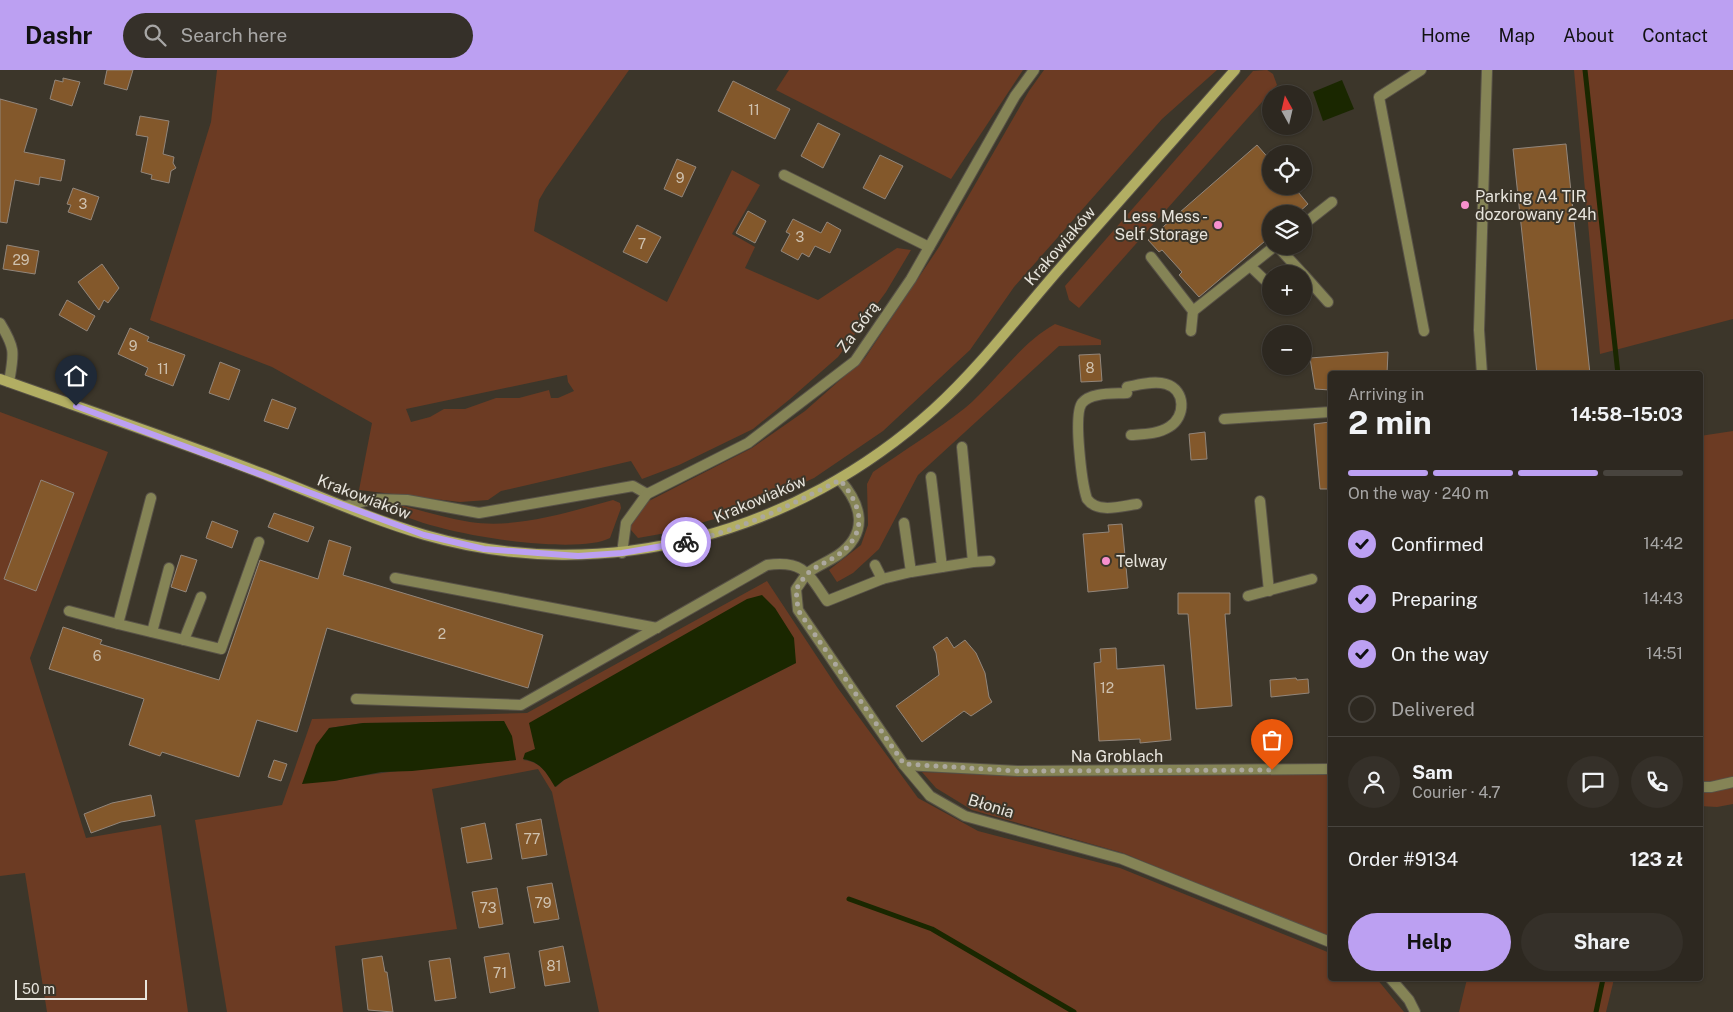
<!DOCTYPE html>
<html lang="en">
<head>
<meta charset="utf-8">
<style>
	:root { --surface:#2d2820; --page:#353029; --text:#f1f3f6; --muted:#a7a6a5; --line:#48443e; --accent:#bca0f2 }
	body { margin:0; font-family:"Public Sans",sans-serif; background:var(--page); color:var(--text); height:100vh; display:flex; flex-direction:column; font-size:19px; white-space:nowrap }
	* { box-sizing:border-box; margin:0 }
	p { font-size:16px; color:var(--muted) }
	.icon { flex:none; width:28px; height:28px; fill:none; stroke:currentColor; stroke-width:2; stroke-linecap:round; stroke-linejoin:round }
	.map { position:relative; flex:1; overflow:hidden }
	.side { position:absolute; left:1328px; top:301px; width:375px; height:610px; display:flex; flex-direction:column; background:var(--surface); border-radius:5px; box-shadow:0 1px 4px #0004,0 0 0 1px var(--line) }
	.side>* { flex:none }
	.needle { width:32px; rotate:352deg }
	.buttons { position:absolute; left:1262px; top:15px; display:grid; gap:10px }
	.buttons a { display:grid; place-items:center; width:50px; height:50px; border-radius:50%; background:var(--surface); box-shadow:0 1px 4px #0004,0 0 0 1px var(--line); font-size:25px }
	.scale { position:absolute; left:15px; bottom:12px; width:132px; box-sizing:border-box; padding-left:5px; border:2px solid #e8e5dd; border-top:0; font-size:14px; line-height:18px; white-space:nowrap; color:#e8e5dd; -webkit-text-stroke:4px #3c362a; paint-order:stroke }
	.pin { position:absolute; display:grid; place-items:center; width:42px; height:42px; color:#fff; margin:-51px -21px; border-radius:50% 50% 50% 0; rotate:-45deg; box-shadow:0 0 5px #0007 }
	.pin .icon { rotate:45deg }
	.courier { position:absolute; display:grid; place-items:center; width:50px; height:50px; margin:-25px; border:4px solid #bca0f2; border-radius:50%; background:#fff; color:#222; box-shadow:0 1px 6px #0007 }
	.summary em { font-style:normal; font-weight:700 }
	.summary div { display:flex; flex-direction:column-reverse }
	.summary { display:flex; align-items:center; justify-content:space-between; height:85px; padding:0 20px }
	h1 { font-size:32px; font-weight:700; line-height:38px }
	.bar { display:grid; grid-template-columns:repeat(4,1fr); gap:8px 5px; align-content:center; height:60px; padding:0 20px }
	.bar i { height:6px; border-radius:4px; background:var(--line) }
	.bar .active { background:var(--accent) }
	.bar p { grid-column:span 4 }
	.line { display:flex; align-items:center; gap:12px; padding:0 20px; border-top:1px solid var(--line) }
	.line div { flex:1 }
	.round { display:grid; place-items:center; flex:none; width:52px; height:52px; border-radius:26px; background:var(--page) }
	ol { padding:0 20px; list-style:none }
	li { display:flex; align-items:center; gap:15px; height:55px }
	li p { margin-inline-start:auto }
	li .icon { padding:5px; border-radius:50%; background:var(--accent); color:#111; stroke-width:4 }
	li:last-child { color:var(--muted) }
	li i { width:28px; height:28px; border:2px solid var(--line); border-radius:50% }
	.button { display:flex; gap:10px; margin-top:auto; padding:10px 20px }
	.button a { flex:1; height:58px; border-radius:30px; background:var(--accent); color:#111; font-size:20px; font-weight:700; line-height:58px; text-align:center }
	.button a+a { background:var(--page); color:var(--text) }
	header { display:flex; align-items:center; gap:30px; box-sizing:border-box; height:70px; padding:0 25px; background:var(--accent); color:#111 }
	header strong { font-size:24px }
	nav { display:flex; gap:28px; margin-inline-start:auto; font-size:18px }
	.search { width:350px; height:45px; background:var(--page); display:flex; align-items:center; gap:12px; box-sizing:border-box; padding:0 18px; border-radius:28px; color:var(--muted); font-size:19px }
	.map>svg:first-child { display:block }
</style>
</head>
<body>
<header>
<strong>Dashr</strong>
<div class="search"><svg class="icon" aria-label="search" viewBox="0 0 24 24"><circle cx="10" cy="10" r="6"/><path d="M15 15l6 6"/></svg>Search here</div>
<nav><a>Home</a><a>Map</a><a>About</a><a>Contact</a></nav>
</header>
<div class="map">
<svg width="1733" height="942" viewBox="0 0 1733 942">
	<rect width="100%" height="100%" fill="#3c362a"/>
	<!-- green -->
	<g fill="#6c3b23" fill-rule="evenodd">
		<path d="M217 0H629L546 118 539 130 534 161 667 232 732 100 760 115 732 164 755 177 745 198 818 230 897 178 911 180 886 222 838 287 790 329 753 359 679 395 642 409 631 391 501 421 488 430 460 432 359 420 372 353 272 297 150 250 211 52ZM567 305 568 312 574 321 558 328H551L549 320 519 328H496L465 339H444L430 347 411 352 406 339Z"/>
		<path d="M789 0H1023L951 109 776 20Z"/>
		<path d="M1044 0H1217L1162 49 1014 217 970 280 883 361 814 408 742 441 666 463 638 468 631 460V452L645 433 752 378 805 341 865 288 939 177 1029 21Z"/>
		<path d="M1267 0 1273 4 1277 15 1079 238 1069 230 1065 216 1253 1Z"/>
		<path d="M1574 0H1733V249L1600 284Z"/>
		<path d="M1055 254 1101 270V275L1059 276 918 405 879 479 853 503 837 512 829 500 861 475 868 455 867 414 873 402C903 381 936 361 965 338 996 312 1019 274 1055 254Z"/>
		<path d="M0 342 108 382 30 588 86 768 161 755 188 942H47L25 803 0 806Z"/>
		<path d="M1733 361V710L1700 712V366Z"/>
		<path d="M613 430 620 433 621 438 610 468C575 487 416 462 387 436L396 434C420 440 445 448 470 452 517 459 568 442 613 430Z"/>
		<path d="M767 511 837 617 918 728 978 761 1120 798 1330 883V909H1377L1404 942H599L552 722 538 699 432 719 457 859 335 876 343 942H227L195 750 282 735 312 649 527 643ZM796 593 564 710 556 717C546 703 542 692 523 690L535 679ZM504 651 516 690C455 696 393 699 334 711L329 658 363 653Z"/>
		<path d="M922 702 1015 706 1330 704V868L1123 783 972 740 936 718Z"/>
		<path d="M1733 717V734L1717 737 1700 736V721L1711 722Z"/>
		<path d="M1467 909H1614L1606 942H1459Z"/>
	</g>
	<!-- water -->
	<g fill="#1a2700">
		<path d="M1342 10 1354 39 1323 51 1313 22Z"/>
		<path d="M762 525 775 538 794 568 796 593 564 710 555 717C546 702 541 692 523 689L525 683 535 679 529 653 747 529Z"/>
		<path d="M504 651 512 666 516 690 412 701 381 702 334 711 302 714 316 675 329 658 363 653Z"/>
	</g>
	<g fill="none" stroke-linecap="round" stroke-linejoin="round">
		<!-- stream -->
		<g stroke="#1a2700" stroke-width="5">
			<path d="M1585 0 1618 304"/>
			<path d="M849 829 932 859 1074 942"/>
			<path d="M1596 942 1603 909"/>
		</g>
	</g>
	<!-- building -->
	<g fill="#83582b" stroke="#92867b">
		<path d="M107 0H133L127 20 104 14Z"/>
		<path d="M63 8 80 12 72 36 50 29 55 10 63 12Z"/>
		<path d="M733 11 790 39 775 69 718 41Z"/>
		<path d="M0 29 37 39 24 82 65 90 61 111 40 107 39 115 15 110 7 153 0 152Z"/>
		<path d="M140 46 169 51 163 84 174 87 173 93 176 98 171 101 169 113 151 109 152 105 141 102 148 67 136 65Z"/>
		<path d="M818 53 840 64 823 98 801 86Z"/>
		<path d="M1566 74 1590 304H1537L1513 79Z"/>
		<path d="M1257 75 1271 91V116H1293L1308 134 1297 144H1271V166L1199 227 1179 205 1182 202 1162 180 1159 182 1148 170Z"/>
		<path d="M880 85 903 96 885 129 863 118Z"/>
		<path d="M677 89 696 97 682 127 664 119Z"/>
		<path d="M73 118 99 127 91 150 68 142 71 135 67 134Z"/>
		<path d="M748 141 766 151 755 173 736 163Z"/>
		<path d="M793 149 821 163 827 152 841 160 830 183 815 176 809 187 802 183 798 190 781 181 790 164 786 162Z"/>
		<path d="M637 155 661 167 647 193 623 182Z"/>
		<path d="M7 175 39 181 35 204 3 199Z"/>
		<path d="M102 194 119 218 108 233 104 230 99 240 78 212Z"/>
		<path d="M67 230 95 246 87 261 59 245Z"/>
		<path d="M130 258 149 267 147 271 185 285 173 316 145 305 148 298 118 284Z"/>
		<path d="M1388 282 1387 304H1330V320L1315 319 1310 288Z"/>
		<path d="M1100 284 1102 311 1081 312 1079 285Z"/>
		<path d="M220 292 240 300 229 330 209 323Z"/>
		<path d="M272 329 296 338 288 359 264 351Z"/>
		<path d="M1330 352V419H1320L1314 354Z"/>
		<path d="M1205 362 1207 389 1191 390 1189 364Z"/>
		<path d="M41 410 74 423 36 521 4 509Z"/>
		<path d="M274 443 314 457 308 472 268 457Z"/>
		<path d="M212 451 238 461 232 478 206 468Z"/>
		<path d="M1122 454 1128 518 1088 522 1083 464 1109 462 1108 455Z"/>
		<path d="M329 470 351 477 343 505 543 565 528 618 327 558 297 662 257 650 239 707 162 682 160 686 129 675 144 629 49 599 63 557 102 570 100 574 219 610 260 490 318 509Z"/>
		<path d="M181 485 197 490 186 522 171 517Z"/>
		<path d="M1178 523H1230V544H1225L1232 636 1196 639 1188 544H1178Z"/>
		<path d="M947 567 954 578 965 570 976 583 985 603 989 627 992 632 971 646 964 641 922 672 896 636 939 605 936 583 933 577Z"/>
		<path d="M1116 578 1117 599 1164 595 1171 670 1140 673V669L1099 671 1094 593 1101 592 1100 579Z"/>
		<path d="M1296 608 1297 610 1308 609 1309 623 1271 627 1270 610Z"/>
		<path d="M274 690 287 694 281 711 268 707Z"/>
		<path d="M151 725 155 746 121 752 91 763 84 744 112 733Z"/>
		<path d="M541 749 547 785 522 789 516 754Z"/>
		<path d="M485 753 492 789 467 793 461 758Z"/>
		<path d="M552 813 559 849 534 853 527 817Z"/>
		<path d="M497 818 503 854 479 858 472 822Z"/>
		<path d="M563 876 570 912 545 916 539 881Z"/>
		<path d="M509 883 515 918 490 923 484 887Z"/>
		<path d="M382 886 385 902H387L393 942 368 940 362 889Z"/>
		<path d="M450 888 456 928 435 931 429 891Z"/>
	</g>
	<g fill="none" stroke-linecap="round" stroke-linejoin="round">
		<defs>
			<g id="lane">
				<path d="M1421 0 1379 27 1424 261"/>
				<path d="M784 105 929 177"/>
				<path d="M1304 154 1332 132"/>
				<path d="M1277 176 1303 204"/>
				<path d="M1151 187 1193 241 1191 261"/>
				<path d="M1250 196 1271 216"/>
				<path d="M1304 205 1328 232"/>
				<path d="M1193 241 1275 176"/>
				<path d="M1482 304 1479 260 1487 0"/>
				<path d="M1127 317C1138 315 1154 310 1166 314 1186 320 1186 347 1169 357 1158 364 1144 364 1131 365"/>
				<path d="M1127 323C1114 324 1091 322 1082 333 1073 345 1082 414 1087 429 1098 444 1121 436 1137 434"/>
				<path d="M1224 349 1330 342"/>
				<path d="M840 410C862 435 869 463 838 485 828 492 816 496 808 503 803 508 800 514 796 519L798 540 904 695 930 726 965 746 1122 789 1330 872"/>
				<path d="M1260 431 1269 521"/>
				<path d="M345 436 374 429 407 430 479 443 633 416 647 424"/>
				<path d="M973 492 990 491"/>
				<path d="M942 497 973 492 962 377"/>
				<path d="M911 502 942 497 931 407"/>
				<path d="M395 508 657 558"/>
				<path d="M882 509 911 502 904 453"/>
				<path d="M1248 526 1312 509"/>
				<path d="M69 541 118 554 151 428"/>
				<path d="M118 554 221 579 259 472"/>
				<path d="M152 562 169 498"/>
				<path d="M184 570 201 527"/>
				<path d="M356 629 521 635 767 495C803 490 808 503 827 531L882 509 875 495"/>
				<path d="M904 695 1018 701 1330 699"/>
				<path d="M1700 717H1711L1733 712"/>
				<path d="M1391 909 1409 930 1415 942"/>
			</g>
			<g id="street">
				<path d="M0 253C16 279 14 283 9 312"/>
				<path d="M622 483 626 453 647 424 748 373 855 291 911 209 1015 26 1034 0"/>
			</g>
			<path id="secondary" d="M0 309C87 340 175 370 261 403 315 424 370 449 425 465 606 517 797 463 934 339 981 296 1019 245 1061 197 1119 132 1177 66 1235 0"/>
		</defs>
		<!-- lane casing -->
		<use href="#lane" stroke="#585247" stroke-width="12"/>
		<!-- street casing -->
		<use href="#street" stroke="#585247" stroke-width="12"/>
		<!-- secondary casing -->
		<use href="#secondary" stroke="#585247" stroke-width="12"/>
		<!-- lane -->
		<use href="#lane" stroke="#858456" stroke-width="10"/>
		<!-- street -->
		<use href="#street" stroke="#858456" stroke-width="10"/>
		<!-- secondary -->
		<use href="#secondary" stroke="#b2ae63" stroke-width="10"/>
	</g>
	<g fill="none" stroke-linecap="round" stroke-linejoin="round">
		<!-- done -->
		<path stroke="#aca89e" stroke-width="5" stroke-dasharray="0 9" d="M686 472C740 460 791 435 840 410 862 436 869 462 838 485 828 492 816 496 808 503 803 508 800 514 796 519L798 540 904 694 1018 701 1272 700"/>
		<!-- route -->
		<path stroke="#bca0f2" stroke-width="6" d="M76 336 424 465 484 479 578 486 622 483 686 472"/>
	</g>
	<!-- markers -->
	<g fill="#f790cd" stroke="#3c362a" stroke-width="2">
		<circle cx="1465" cy="135" r="5"/>
		<circle cx="1218" cy="155" r="5"/>
		<circle cx="1106" cy="491" r="5"/>
	</g>
	<g text-anchor="middle" dominant-baseline="central" stroke-width="4" stroke-linejoin="round" paint-order="stroke">
		<!-- number labels -->
		<g font-size="14" fill="#cfc2b0">
			<text x="754" y="40">11</text>
			<text x="680" y="108">9</text>
			<text x="83" y="134">3</text>
			<text x="800" y="167">3</text>
			<text x="642" y="174">7</text>
			<text x="21" y="190">29</text>
			<text x="133" y="276">9</text>
			<text x="1090" y="298">8</text>
			<text x="163" y="299">11</text>
			<text x="442" y="564">2</text>
			<text x="97" y="586">6</text>
			<text x="1107" y="618">12</text>
			<text x="532" y="769">77</text>
			<text x="543" y="833">79</text>
			<text x="488" y="838">73</text>
			<text x="554" y="896">81</text>
			<text x="500" y="903">71</text>
		</g>
		<!-- poi labels -->
		<g font-size="16" fill="#e8e5dd" stroke="#3c362a" text-anchor="start">
			<text x="1475" y="126">Parking A4 TIR<tspan x="1475" dy="18">dozorowany 24h</tspan></text>
			<text x="1208" y="146" text-anchor="end">Less Mess -<tspan x="1208" dy="18">Self Storage</tspan></text>
			<text x="1116" y="491">Telway</text>
		</g>
		<!-- street labels -->
		<g font-size="16" fill="#e8e5dd" stroke="#3c362a">
			<text transform="translate(1060 176) rotate(-49)">Krakowiaków</text>
			<text transform="translate(858 257) rotate(-54)">Za Górą</text>
			<text transform="translate(364 427) rotate(21)">Krakowiaków</text>
			<text transform="translate(760 429) rotate(-23)">Krakowiaków</text>
			<text x="1117" y="686">Na Groblach</text>
			<text transform="translate(991 736) rotate(17)">Błonia</text>
		</g>
	</g>
</svg>
<div class="buttons">
<a><svg class="needle" viewBox="-14 -14 28 28"><path d="M0-13l5 13h-10z" fill="#e53935"/><path d="M0 13l5-13h-10z" fill="#a7a6a5"/></svg></a>
<a><svg class="icon" aria-label="locate" viewBox="0 0 24 24"><circle cx="12" cy="12" r="6"/><path d="M12 2v4M12 18v4M2 12h4M18 12h4"/></svg></a>
<a><svg class="icon" aria-label="layers" viewBox="0 0 24 24"><path d="M12 4l9 5-9 5-9-5zM3 14l9 5 9-5"/></svg></a>
<a>+</a>
<a>−</a>
</div>
<div class="scale">50 m</div>
<div class="pin" style="left:1272px;top:700px;background:#ea580c"><svg class="icon" aria-label="bag" viewBox="0 0 24 24"><path d="M5 8h14l-1 12H6zM9 8a3 3 0 0 1 6 0"/></svg></div>
<div class="pin" style="left:76px;top:336px;background:#1f2937"><svg class="icon" aria-label="home" viewBox="0 0 24 24"><path d="M3 11l9-7 9 7M6 9v11h12V9"/></svg></div>
<div class="courier" style="left:686px;top:472px"><svg class="icon" aria-label="bike" viewBox="0 0 24 24"><circle cx="6" cy="16" r="4"/><circle cx="18" cy="16" r="4"/><path d="M6 16l4-8h5l3 8M10 8l3 8H6M13 5h3"/></svg></div>
<section class="side">
<div class="summary"><div><h1>2 min</h1><p>Arriving in</p></div><em>14:58–15:03</em></div>
<div class="bar"><i class="active"></i><i class="active"></i><i class="active"></i><i></i><p>On the way · 240 m</p></div>
<ol>
<li><svg class="icon" aria-label="check" viewBox="0 0 24 24"><path d="M5 12l5 5 9-10"/></svg>Confirmed<p>14:42</p></li>
<li><svg class="icon" aria-label="check" viewBox="0 0 24 24"><path d="M5 12l5 5 9-10"/></svg>Preparing<p>14:43</p></li>
<li><svg class="icon" aria-label="check" viewBox="0 0 24 24"><path d="M5 12l5 5 9-10"/></svg>On the way<p>14:51</p></li>
<li><i></i>Delivered</li>
</ol>
<div class="line" style="height:90px"><a class="round"><svg class="icon" aria-label="person" viewBox="0 0 24 24"><circle cx="12" cy="8" r="4"/><path d="M4 21q1-7 8-7t8 7"/></svg></a><div><b>Sam</b><p>Courier · 4.7</p></div><a class="round"><svg class="icon" aria-label="chat" viewBox="0 0 24 24"><path d="M4 5h16v11H9l-5 4z"/></svg></a><a class="round"><svg class="icon" aria-label="phone" viewBox="0 0 24 24"><path d="M5 4h4l2 5-3 2q2 4 5 5l2-3 5 2v4C11 20 4 13 5 4z"/></svg></a></div>
<div class="line" style="height:65px"><div>Order #9134</div><b>123 zł</b></div>
<div class="button"><a>Help</a><a>Share</a></div>
</section>
</div>
</body>
</html>
